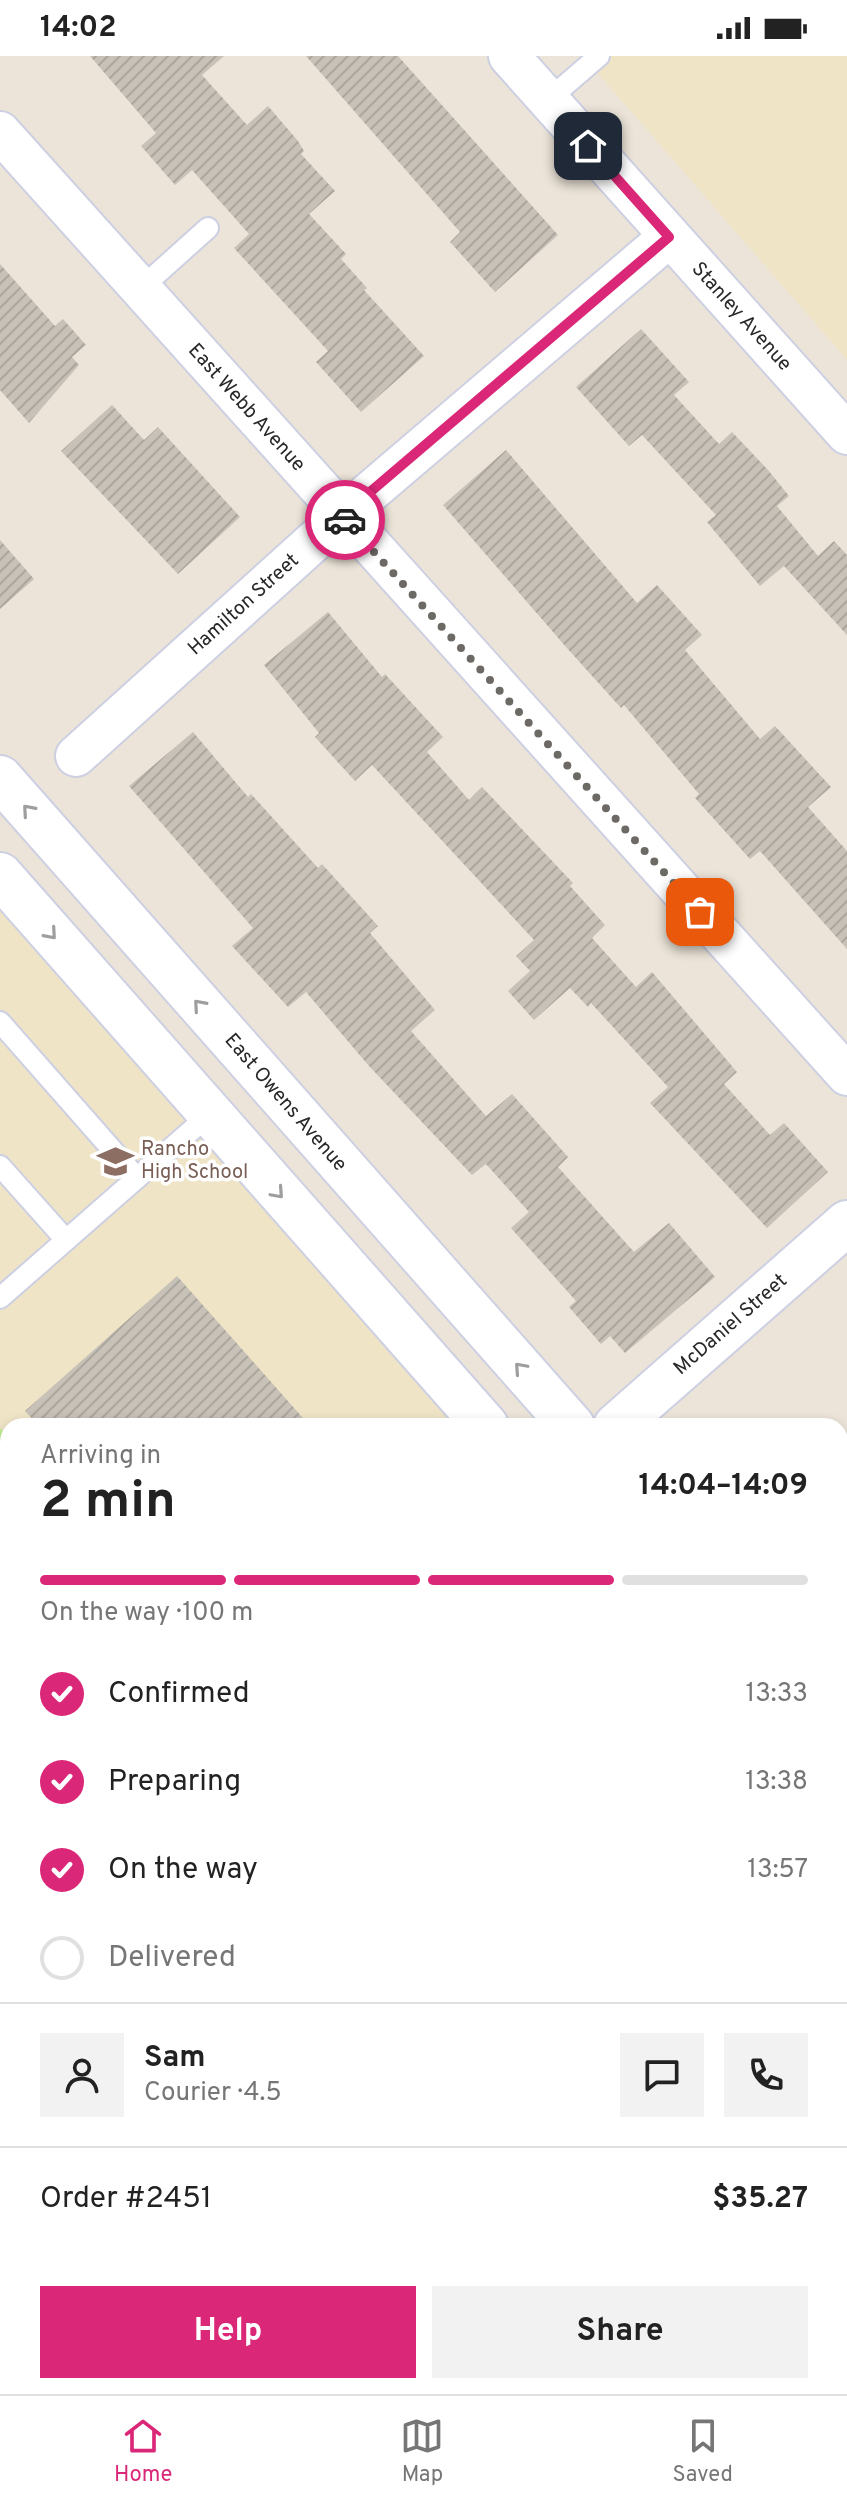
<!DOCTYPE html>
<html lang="en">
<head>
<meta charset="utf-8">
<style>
	:root { --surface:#fff; --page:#f2f2f2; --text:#222; --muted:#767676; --line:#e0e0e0; --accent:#db2777 }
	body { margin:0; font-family:Overpass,sans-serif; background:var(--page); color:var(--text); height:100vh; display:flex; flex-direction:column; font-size:30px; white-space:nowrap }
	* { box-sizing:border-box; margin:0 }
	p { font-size:26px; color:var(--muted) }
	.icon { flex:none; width:44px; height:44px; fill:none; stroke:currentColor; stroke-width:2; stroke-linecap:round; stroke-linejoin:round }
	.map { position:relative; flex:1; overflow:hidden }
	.side { position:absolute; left:0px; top:1362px; width:848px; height:976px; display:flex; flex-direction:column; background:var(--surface); border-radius:24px 24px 0 0; box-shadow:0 4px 12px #0003 }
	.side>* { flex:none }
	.pin { position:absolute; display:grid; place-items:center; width:68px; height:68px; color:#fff; margin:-34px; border-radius:16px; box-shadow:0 4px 12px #0006 }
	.courier { position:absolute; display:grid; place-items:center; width:80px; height:80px; margin:-40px; border:6px solid #db2777; border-radius:50%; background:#fff; color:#222; box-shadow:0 2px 10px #0007 }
	.head em { font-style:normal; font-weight:700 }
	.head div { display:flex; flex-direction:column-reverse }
	.head { display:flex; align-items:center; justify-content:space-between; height:136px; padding:0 40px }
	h1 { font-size:52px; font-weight:700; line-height:60px }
	.bar { display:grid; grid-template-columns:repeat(4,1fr); gap:12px 8px; align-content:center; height:96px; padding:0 40px }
	.bar i { height:10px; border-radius:6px; background:var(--line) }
	.bar .active { background:var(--accent) }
	.bar p { grid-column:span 4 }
	.line { display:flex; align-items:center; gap:20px; padding:0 40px; border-top:2px solid var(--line) }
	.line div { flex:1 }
	.round { display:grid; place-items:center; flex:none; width:84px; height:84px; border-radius:0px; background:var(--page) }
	ol { padding:0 40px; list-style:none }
	li { display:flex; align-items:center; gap:24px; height:88px }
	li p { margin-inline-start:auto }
	li .icon { padding:8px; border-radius:50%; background:var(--accent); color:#fff; stroke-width:4 }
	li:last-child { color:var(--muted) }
	li i { width:44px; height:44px; border:4px solid var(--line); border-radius:50% }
	.primary-button { display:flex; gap:16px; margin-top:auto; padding:16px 40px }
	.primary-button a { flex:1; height:92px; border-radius:0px; background:var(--accent); color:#fff; font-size:32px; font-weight:700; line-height:92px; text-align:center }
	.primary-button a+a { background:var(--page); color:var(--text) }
	.status { display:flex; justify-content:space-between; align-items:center; height:56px; padding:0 40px; background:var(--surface); direction:ltr }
	.status svg { height:22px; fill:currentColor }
	.dock { display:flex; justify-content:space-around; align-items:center; height:112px; border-top:2px solid var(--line); background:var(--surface); font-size:22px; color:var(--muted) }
	.dock a { display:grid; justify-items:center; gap:4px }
	.dock .active { color:var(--accent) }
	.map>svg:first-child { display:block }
</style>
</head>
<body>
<div class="status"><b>14:02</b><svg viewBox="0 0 49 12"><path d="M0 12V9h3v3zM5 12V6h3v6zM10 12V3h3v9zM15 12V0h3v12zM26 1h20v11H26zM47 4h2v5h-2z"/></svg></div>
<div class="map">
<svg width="847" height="2338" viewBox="0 0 847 2338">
	<defs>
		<pattern id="building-hatch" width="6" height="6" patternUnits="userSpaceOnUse" patternTransform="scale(2)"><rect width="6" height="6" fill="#c7c1b8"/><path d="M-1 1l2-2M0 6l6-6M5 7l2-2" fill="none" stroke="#aba69e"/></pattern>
	</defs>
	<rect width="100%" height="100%" fill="#ece4d8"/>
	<!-- education -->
	<g fill="#efe4c6">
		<path d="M583 0H847V304Z"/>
		<path d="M0 842 459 1370H8V1870L0 1877Z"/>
	</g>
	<!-- pitch -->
	<path fill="#bfef8b" d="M0 1372 8 1381V1857L0 1864Z"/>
	<!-- building -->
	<g fill="url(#building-hatch)">
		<path d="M90 0H224L202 19 247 69 268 50 298 85 304 95 301 98 335 135 309 158 346 198 341 203 367 232 364 234 424 300 361 356 316 306 328 295 234 192 249 178 192 114 175 129 141 90 156 77Z"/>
		<path d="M306 0H398L558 179 495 236 450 186 460 176Z"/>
		<path d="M0 208 55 270 63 263 86 289 72 301 79 309 29 367 0 334Z"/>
		<path d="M641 273 689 326 674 339 719 388 732 376 768 414 789 440 777 450 818 500 834 485 847 499V579L784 510 760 530 707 466 716 459 642 379 629 390 576 331Z"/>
		<path d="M112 349 144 384 158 371 240 461 178 518 61 395Z"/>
		<path d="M506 394 637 547 657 529 702 579 685 594 760 683 775 670 831 731 808 751 847 795V893L760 795 750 803 695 742 699 738 624 649 621 652 566 591 443 449Z"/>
		<path d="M0 484 34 523 0 553Z"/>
		<path d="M328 556 382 621 385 618 443 681 427 696 469 744 482 731 573 827 570 830 605 869 592 882 636 931 652 916 737 1016 724 1028 770 1079 784 1067 828 1116 767 1172 650 1047 668 1031 591 947 588 951 570 932 534 964 508 935 530 915 516 900 534 884 372 709 355 725 315 681 319 677 264 609Z"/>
		<path d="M193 676 248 741 251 738 318 812 322 808 378 870 370 877 435 954 411 975 486 1060 512 1038 568 1101 558 1111 634 1196 669 1167 715 1221 625 1297 610 1280 601 1288 569 1251 576 1245 511 1172 529 1156 486 1108 472 1119 369 1010 306 936 288 951 232 890 253 872 129 730Z"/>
		<path d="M177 1220 310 1370H39L25 1355Z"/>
	</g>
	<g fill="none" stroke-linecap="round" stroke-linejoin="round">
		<defs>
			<g id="service">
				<path d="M548 44 599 0"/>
				<path d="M140 233 208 172"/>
				<path d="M0 966 137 1122"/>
				<path d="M0 1110 66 1184"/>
				<path d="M0 1242 209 1059"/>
				<path d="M840 2280 847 2273"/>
				<path d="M775 2338 784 2330"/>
			</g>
			<g id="minor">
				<path d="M509 0 847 378"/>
				<path d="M0 76 847 1019"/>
				<path d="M76 700 342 460 669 181"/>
				<path d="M840 1887 847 1881"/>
				<path d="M322 2338 331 2330"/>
			</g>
			<g id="tertiary">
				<path d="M616 1370 847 1167"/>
				<path d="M0 1910 8 1903"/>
			</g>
			<g id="secondary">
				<path d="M0 722 572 1370"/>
				<path d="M0 819 486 1370"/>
				<path d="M840 1675 847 1683"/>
				<path d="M840 1772 847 1780"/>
			</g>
		</defs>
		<!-- service casing -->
		<use href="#service" stroke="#cdd0e2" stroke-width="24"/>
		<!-- minor casing -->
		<use href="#minor" stroke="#cdd0e2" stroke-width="44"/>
		<!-- tertiary casing -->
		<use href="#tertiary" stroke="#cdd0e2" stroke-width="48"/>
		<!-- secondary casing -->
		<use href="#secondary" stroke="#cdd0e2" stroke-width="48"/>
		<!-- service -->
		<use href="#service" stroke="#fff" stroke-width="20"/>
		<!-- minor -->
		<use href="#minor" stroke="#fff" stroke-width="40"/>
		<!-- tertiary -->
		<use href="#tertiary" stroke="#fff" stroke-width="44"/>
		<!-- secondary -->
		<use href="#secondary" stroke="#fff" stroke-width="44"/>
	</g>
	<!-- one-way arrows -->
	<defs><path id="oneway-chevron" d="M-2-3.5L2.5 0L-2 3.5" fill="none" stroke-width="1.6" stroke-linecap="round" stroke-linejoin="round" transform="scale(2)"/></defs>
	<g stroke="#9e9e9e">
		<use href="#oneway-chevron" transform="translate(28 754) rotate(-131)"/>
		<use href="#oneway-chevron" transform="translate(51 878) rotate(49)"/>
		<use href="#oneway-chevron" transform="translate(199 949) rotate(-131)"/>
		<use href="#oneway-chevron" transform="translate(278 1137) rotate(48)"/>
		<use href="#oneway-chevron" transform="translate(520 1312) rotate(-132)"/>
	</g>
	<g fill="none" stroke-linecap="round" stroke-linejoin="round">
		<!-- done -->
		<path stroke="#6d6a66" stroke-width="8" stroke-dasharray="0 14.4" d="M345 464 700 856"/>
		<!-- route -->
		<path stroke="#db2777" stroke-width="10" d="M345 464 342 460 669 181 588 90"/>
	</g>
	<!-- icons -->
	<defs>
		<symbol id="school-bare" viewBox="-9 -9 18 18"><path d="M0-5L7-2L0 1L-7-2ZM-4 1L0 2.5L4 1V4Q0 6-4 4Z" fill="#8d6e63" stroke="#fff" stroke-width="2.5" paint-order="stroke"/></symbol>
	</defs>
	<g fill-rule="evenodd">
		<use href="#school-bare" x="90" y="1080" width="51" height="51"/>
	</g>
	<g text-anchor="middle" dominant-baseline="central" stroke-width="7" stroke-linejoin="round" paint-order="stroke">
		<!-- street labels -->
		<g font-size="20" fill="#282828" stroke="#fff">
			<text transform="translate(741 261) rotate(48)">Stanley Avenue</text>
			<text transform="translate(246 352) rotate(48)">East Webb Avenue</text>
			<text transform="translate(244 549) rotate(-42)">Hamilton Street</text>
			<text transform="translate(285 1047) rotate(49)">East Owens Avenue</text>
			<text transform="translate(731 1269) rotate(-41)">McDaniel Street</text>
		</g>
		<!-- education labels -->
		<g font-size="20" fill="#785e54" stroke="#fff" text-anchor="start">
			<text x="141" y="1094">Rancho<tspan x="141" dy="23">High School</tspan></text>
		</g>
	</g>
</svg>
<div class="pin" style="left:700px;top:856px;background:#ea580c"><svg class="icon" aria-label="bag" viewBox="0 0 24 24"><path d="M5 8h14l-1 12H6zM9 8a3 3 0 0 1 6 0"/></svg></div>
<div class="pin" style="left:588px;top:90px;background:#1f2937"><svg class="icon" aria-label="home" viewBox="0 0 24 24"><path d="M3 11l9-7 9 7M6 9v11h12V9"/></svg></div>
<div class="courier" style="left:345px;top:464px"><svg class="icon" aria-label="car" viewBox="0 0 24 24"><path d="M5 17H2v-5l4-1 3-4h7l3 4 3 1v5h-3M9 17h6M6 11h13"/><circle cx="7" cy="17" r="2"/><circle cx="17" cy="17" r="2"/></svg></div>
<section class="side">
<div class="head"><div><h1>2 min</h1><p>Arriving in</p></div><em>14:04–14:09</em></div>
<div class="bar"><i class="active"></i><i class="active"></i><i class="active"></i><i></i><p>On the way · 100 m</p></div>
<ol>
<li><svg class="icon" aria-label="check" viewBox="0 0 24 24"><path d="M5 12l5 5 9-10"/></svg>Confirmed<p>13:33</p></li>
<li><svg class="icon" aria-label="check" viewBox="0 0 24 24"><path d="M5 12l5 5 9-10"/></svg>Preparing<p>13:38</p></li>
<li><svg class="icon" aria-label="check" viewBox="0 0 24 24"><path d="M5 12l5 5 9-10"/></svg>On the way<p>13:57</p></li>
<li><i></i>Delivered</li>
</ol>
<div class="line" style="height:144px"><a class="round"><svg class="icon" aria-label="person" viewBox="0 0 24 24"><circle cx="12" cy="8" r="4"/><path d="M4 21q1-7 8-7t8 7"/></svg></a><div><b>Sam</b><p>Courier · 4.5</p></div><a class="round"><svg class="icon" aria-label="chat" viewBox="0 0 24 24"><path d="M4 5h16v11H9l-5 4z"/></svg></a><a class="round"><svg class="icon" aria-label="phone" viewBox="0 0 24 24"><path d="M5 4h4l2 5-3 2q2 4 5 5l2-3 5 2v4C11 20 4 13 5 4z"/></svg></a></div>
<div class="line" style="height:104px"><div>Order #2451</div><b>$35.27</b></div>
<div class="primary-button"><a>Help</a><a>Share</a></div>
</section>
</div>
<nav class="dock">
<a class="active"><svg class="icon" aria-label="home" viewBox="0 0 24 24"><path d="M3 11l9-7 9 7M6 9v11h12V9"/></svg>Home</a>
<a><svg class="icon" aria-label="map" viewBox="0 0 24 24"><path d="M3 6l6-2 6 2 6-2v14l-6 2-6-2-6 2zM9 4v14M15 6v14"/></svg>Map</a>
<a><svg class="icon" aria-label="saved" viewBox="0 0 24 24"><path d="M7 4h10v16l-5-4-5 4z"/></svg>Saved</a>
</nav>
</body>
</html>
